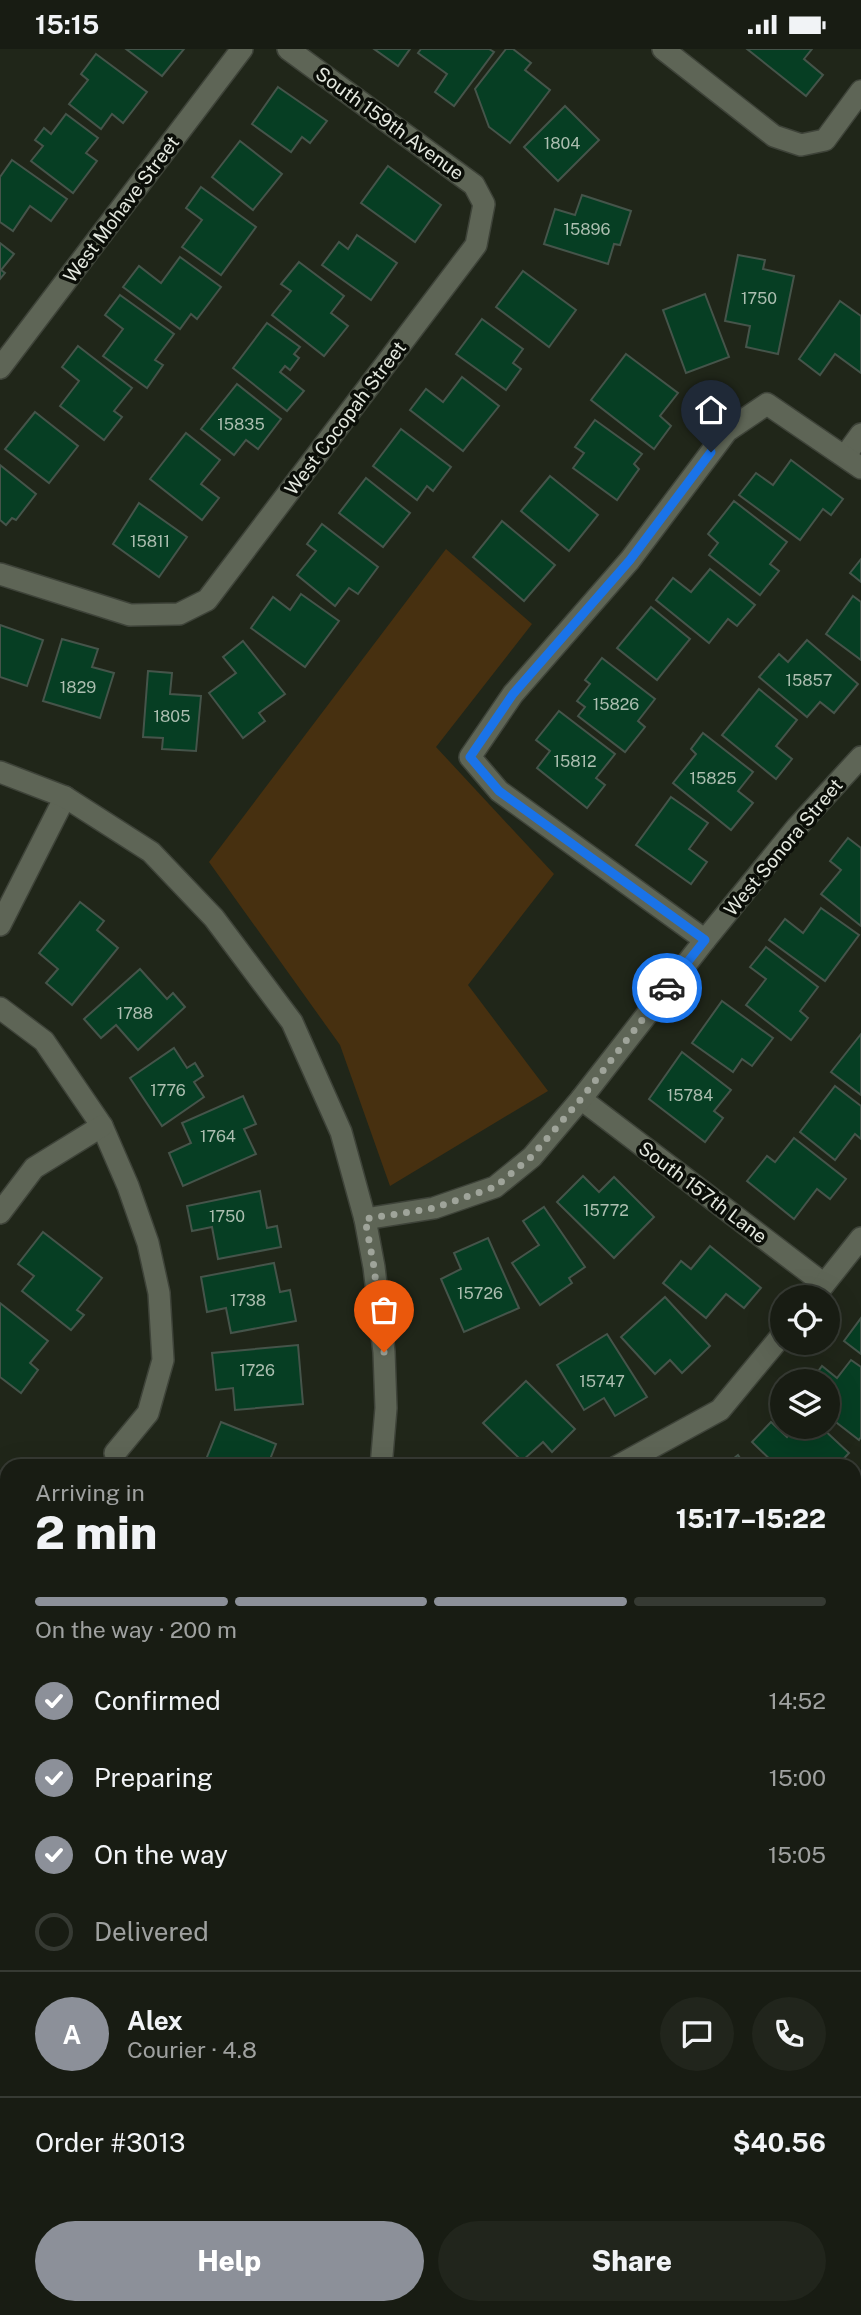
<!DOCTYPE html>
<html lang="en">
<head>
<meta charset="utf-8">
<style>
	:root { --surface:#181c13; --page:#21251c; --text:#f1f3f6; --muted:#9fa1a0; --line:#363a33; --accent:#8c9099 }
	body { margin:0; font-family:"Public Sans",sans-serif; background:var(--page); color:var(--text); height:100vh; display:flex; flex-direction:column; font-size:26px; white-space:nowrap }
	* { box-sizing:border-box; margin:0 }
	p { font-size:23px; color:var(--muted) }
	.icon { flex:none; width:38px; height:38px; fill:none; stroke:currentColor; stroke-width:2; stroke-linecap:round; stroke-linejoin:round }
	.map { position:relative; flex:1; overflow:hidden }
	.side { position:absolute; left:0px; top:1410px; width:861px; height:856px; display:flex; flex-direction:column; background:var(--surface); border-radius:21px 21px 0 0; box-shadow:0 7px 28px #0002,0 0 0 2px var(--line) }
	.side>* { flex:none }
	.controls { position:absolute; left:770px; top:1236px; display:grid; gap:14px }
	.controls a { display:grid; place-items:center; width:70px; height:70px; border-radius:50%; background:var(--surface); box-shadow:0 7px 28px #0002,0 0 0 2px var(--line); font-size:35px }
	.pin { position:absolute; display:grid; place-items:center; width:60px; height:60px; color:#fff; margin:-72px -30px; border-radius:50% 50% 50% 0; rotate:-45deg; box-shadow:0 0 7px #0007 }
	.pin .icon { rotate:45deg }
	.courier { position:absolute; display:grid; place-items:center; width:70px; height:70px; margin:-35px; border:5px solid #1a73e8; border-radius:50%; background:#fff; color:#222; box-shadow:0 2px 9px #0007 }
	.head em { font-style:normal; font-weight:800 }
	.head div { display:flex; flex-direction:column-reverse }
	.head { display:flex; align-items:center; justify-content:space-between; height:119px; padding:0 35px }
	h1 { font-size:46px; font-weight:800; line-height:52px }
	.bar { display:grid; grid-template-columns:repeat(4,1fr); gap:10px 7px; align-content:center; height:84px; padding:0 35px }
	.bar i { height:9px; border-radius:5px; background:var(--line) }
	.bar .current { background:var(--accent) }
	.bar p { grid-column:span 4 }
	.line { display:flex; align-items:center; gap:18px; padding:0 35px; border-top:2px solid var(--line) }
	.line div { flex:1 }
	.round { display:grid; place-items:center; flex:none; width:74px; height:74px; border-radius:37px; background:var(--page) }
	ol { padding:0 35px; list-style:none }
	li { display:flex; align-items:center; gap:21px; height:77px }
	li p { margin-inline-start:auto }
	li .icon { padding:7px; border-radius:50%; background:var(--accent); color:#fff; stroke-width:4 }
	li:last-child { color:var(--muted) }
	li i { width:38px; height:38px; border:4px solid var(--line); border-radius:50% }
	.cta { display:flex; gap:14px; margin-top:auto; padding:14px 35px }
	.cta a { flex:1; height:80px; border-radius:42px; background:var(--accent); color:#fff; font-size:28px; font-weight:800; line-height:80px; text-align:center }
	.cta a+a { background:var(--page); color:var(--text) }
	.status { display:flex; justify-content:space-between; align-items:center; height:49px; padding:0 35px; background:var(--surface); direction:ltr }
	.status svg { height:19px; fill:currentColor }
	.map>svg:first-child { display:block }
</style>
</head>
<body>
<div class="status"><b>15:15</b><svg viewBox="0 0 49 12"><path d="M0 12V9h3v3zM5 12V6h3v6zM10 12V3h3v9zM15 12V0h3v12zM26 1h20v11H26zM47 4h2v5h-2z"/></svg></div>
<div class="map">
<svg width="861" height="2266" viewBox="0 0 861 2266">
	<rect width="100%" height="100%" fill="#202619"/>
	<!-- green -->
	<g fill="#473010">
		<path d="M446 500 532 575 436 698 554 825 468 936 548 1042 390 1137 340 996 209 813Z"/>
		<path d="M7 1735V2231L0 2227V1738Z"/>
	</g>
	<!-- building -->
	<g fill="#063e23" stroke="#45544a" stroke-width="2">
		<path d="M126 0H184L162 27Z"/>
		<path d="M374 0H410L398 17Z"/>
		<path d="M421 0H489L494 3 454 57 435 43 447 25 418 4Z"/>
		<path d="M506 0H513L531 14 525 21 550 41 510 94 489 78 475 40Z"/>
		<path d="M747 0H812L804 10 823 26 806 47Z"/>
		<path d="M96 5 147 43 123 74 112 65 101 80 69 55 88 31 81 25Z"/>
		<path d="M278 38 327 72 310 94 302 88 291 103 252 75Z"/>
		<path d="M565 57 599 91 558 132 524 98Z"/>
		<path d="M66 65 98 89 86 104 97 112 73 144 31 112 43 97 35 91 44 79 51 85Z"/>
		<path d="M240 92 282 125 253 161 212 128Z"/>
		<path d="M12 111 67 150 51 172 30 157 13 182 0 173V128Z"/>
		<path d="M388 117 441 156 415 193 361 154Z"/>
		<path d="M201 138 256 178 221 226 182 198 202 171 186 159Z"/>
		<path d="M582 146 631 162 620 196 614 195 608 215 544 195 555 160 575 166Z"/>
		<path d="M357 186 397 214 371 251 322 216 339 193 348 200Z"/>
		<path d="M0 194 14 205 1 221 5 224 0 230Z"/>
		<path d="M738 206 765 211 763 220 794 227 778 305 746 298 750 277 725 272Z"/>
		<path d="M180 208 221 238 197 270 191 265 180 280 123 238 139 217 161 234Z"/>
		<path d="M299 213 344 247 331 264 348 277 324 307 272 266 291 242 281 235Z"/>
		<path d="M523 222 576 261 549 298 496 258Z"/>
		<path d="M705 245 729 308 686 324 663 261Z"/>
		<path d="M120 246 174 285 155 311 163 316 147 339 103 307 123 280 105 266Z"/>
		<path d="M840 252 861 267V324L835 305 820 326 799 310Z"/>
		<path d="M482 270 523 300 513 314 521 320 506 341 456 305Z"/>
		<path d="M267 274 300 298 294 305 299 309 290 321 285 317 280 323 304 342 287 362 233 319Z"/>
		<path d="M78 297 132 339 114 362 122 368 104 391 60 357 79 332 62 318Z"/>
		<path d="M626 305 678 344 660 367 671 377 654 400 591 351Z"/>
		<path d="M462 328 499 357 463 402 410 361 426 340 443 353Z"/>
		<path d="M237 335 281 370 258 400 246 391 234 406 201 380Z"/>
		<path d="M35 363 78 397 49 434 5 400Z"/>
		<path d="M595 371 642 405 634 415 639 420 617 451 573 419 584 404 575 398Z"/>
		<path d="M401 380 451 418 433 442 427 437 417 451 373 417Z"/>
		<path d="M186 384 220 411 201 435 219 449 202 471 150 430Z"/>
		<path d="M791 411 843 450 831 466 823 460 800 491 739 446 756 424 773 436Z"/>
		<path d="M0 416 36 445 16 471 12 469 6 476 0 471Z"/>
		<path d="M550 427 598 466 569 502 521 462Z"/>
		<path d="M366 429 410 464 383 498 339 464Z"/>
		<path d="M734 452 787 493 770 515 779 522 760 546 709 506 718 494 708 485Z"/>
		<path d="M139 454 187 488 159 528 113 495Z"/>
		<path d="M502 472 555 516 524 552 473 508Z"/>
		<path d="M322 475 378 518 358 545 349 539 335 557 297 526 316 502 307 495Z"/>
		<path d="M861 510V533L850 524Z"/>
		<path d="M710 520 755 556 737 577 728 570 709 594 656 551 673 529 691 543Z"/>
		<path d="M301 545 339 572 305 618 251 579 273 548 290 561Z"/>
		<path d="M853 547 861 553V611L826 585Z"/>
		<path d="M651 558 690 590 657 631 617 599Z"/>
		<path d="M0 576 43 591 27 637 0 628Z"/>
		<path d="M62 590 98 600 92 618 114 624 100 669 43 652Z"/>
		<path d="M807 591 858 635 834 664 820 653 807 668 759 628 779 605 788 613Z"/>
		<path d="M243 592 285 645 259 664 265 672 243 689 209 644 236 624 223 608Z"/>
		<path d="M602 609 655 650 638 672 645 678 625 703 578 667 585 658 577 652 590 635 585 631Z"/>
		<path d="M148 622 172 624 170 645 201 647 196 702 162 700 163 689 143 688Z"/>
		<path d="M759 640 797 671 776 697 792 710 776 730 722 686Z"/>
		<path d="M559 662 615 705 596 729 605 736 587 759 537 719 550 702 536 691Z"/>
		<path d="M703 684 753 723 738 742 753 754 731 781 673 734 696 705 691 700Z"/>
		<path d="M671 748 708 774 689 800 707 813 691 835 636 796Z"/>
		<path d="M848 789 861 799V877L821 845 841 821 830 812Z"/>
		<path d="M80 853 104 872 97 881 118 899 72 956 46 934 58 920 39 904Z"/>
		<path d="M821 859 859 886 825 932 769 891 785 870 803 884Z"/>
		<path d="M766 898 818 938 800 962 808 969 791 991 746 956 766 930 750 918Z"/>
		<path d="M140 920 167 950 173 944 185 958 138 1001 116 976 101 989 84 970Z"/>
		<path d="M722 952 773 989 752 1017 742 1010 733 1023 692 994Z"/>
		<path d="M861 985V1046L831 1023Z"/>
		<path d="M174 999 187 1019 195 1014 203 1027 194 1033 204 1048 162 1077 130 1029Z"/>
		<path d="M682 1003 731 1041 714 1062 723 1069 705 1093 649 1050Z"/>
		<path d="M835 1037 861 1057V1090L855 1085 835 1111 800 1083Z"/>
		<path d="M243 1047 256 1075 244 1080 256 1105 183 1137 169 1104 191 1094 182 1074Z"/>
		<path d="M794 1089 846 1130 830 1150 817 1140 794 1170 747 1132 767 1107 775 1113Z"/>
		<path d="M583 1127 599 1143 614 1128 654 1168 614 1209 557 1153Z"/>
		<path d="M260 1142 267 1179 277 1177 281 1198 218 1210 212 1178 192 1182 187 1157Z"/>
		<path d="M544 1158 585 1218 569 1229 572 1234 540 1256 512 1214 539 1196 523 1172Z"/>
		<path d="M43 1183 102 1229 77 1261 84 1266 71 1281 22 1242 34 1227 18 1215Z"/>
		<path d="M488 1189 519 1259 464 1283 441 1230 461 1220 454 1204Z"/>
		<path d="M710 1197 761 1239 744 1259 726 1245 706 1269 663 1234 681 1212 691 1220Z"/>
		<path d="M274 1214 280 1243 290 1241 296 1272 231 1284 226 1259 207 1263 201 1228Z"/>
		<path d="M665 1248 710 1297 682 1324 670 1311 655 1325 621 1288Z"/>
		<path d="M0 1254 48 1292 30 1314 38 1321 21 1344 0 1328Z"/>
		<path d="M861 1269V1305L844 1292Z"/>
		<path d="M607 1285 647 1348 615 1367 604 1349 584 1361 557 1316Z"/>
		<path d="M298 1296 303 1355 235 1361 233 1339 216 1341 212 1304Z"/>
		<path d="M851 1311 861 1318V1388L859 1391 828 1367V1332H811L822 1317 837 1329Z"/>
		<path d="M526 1332 575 1380 552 1403 543 1393 522 1412 483 1374Z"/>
		<path d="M221 1373 276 1395 267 1418H203Z"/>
		<path d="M771 1373 787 1388 797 1377H820L849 1404 836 1418H778L752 1393Z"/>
		<path d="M738 1406 746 1418H723Z"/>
		<path d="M2 1421 7 1425V1496L0 1490V1424Z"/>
		<path d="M861 1482V1500L854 1493V1488Z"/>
		<path d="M854 1507 861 1514V1553L854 1548Z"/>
	</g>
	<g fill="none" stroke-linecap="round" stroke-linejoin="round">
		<defs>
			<g id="minor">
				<path d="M663 0 774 87 801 96 825 91 861 42"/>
				<path d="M0 319 242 0"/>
				<path d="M845 407 861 385"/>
				<path d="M0 525 130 566 179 565 207 551 476 196 484 155 474 136 288 0"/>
				<path d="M0 876 65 748"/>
				<path d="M705 891 499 742 470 708 513 645 630 511 727 382 767 355 861 419"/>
				<path d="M0 959 44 992 102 1077 128 1137 148 1194 159 1244 163 1311 148 1364 115 1404"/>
				<path d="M581 1050 824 1235"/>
				<path d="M0 1164 34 1119 102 1077"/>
				<path d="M365 1170 434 1159 495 1138 532 1108 581 1050 705 891 797 778 861 708"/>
				<path d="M814 1248 861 1189"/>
				<path d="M616 1418 720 1361 782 1286"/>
				<path d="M854 1645 861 1637"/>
			</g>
			<g id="tertiary">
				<path d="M0 723 65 748 151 803 214 869 292 973 341 1083 365 1170 374 1218 384 1303 386 1359 381 1418"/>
				<path d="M0 1700 7 1697"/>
				<path d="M854 1983 861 1988"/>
			</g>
		</defs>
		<!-- minor casing -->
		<use href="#minor" stroke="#3e4339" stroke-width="24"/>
		<!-- tertiary casing -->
		<use href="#tertiary" stroke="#3e4339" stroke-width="24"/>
		<!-- path -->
		<path stroke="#60665a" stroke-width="4.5" stroke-dasharray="5 3.5" stroke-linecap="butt" d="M79 2266 84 2259"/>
		<!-- minor -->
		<use href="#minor" stroke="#5e6556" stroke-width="21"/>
		<!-- tertiary -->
		<use href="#tertiary" stroke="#5e6556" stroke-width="21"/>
	</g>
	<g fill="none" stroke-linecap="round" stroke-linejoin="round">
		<!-- done -->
		<path stroke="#9fa49a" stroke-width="7" stroke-dasharray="0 12.6" d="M384 1303 374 1218 365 1170 434 1159 495 1138 531 1108 581 1050 667 939"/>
		<!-- route -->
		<path stroke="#1a73e8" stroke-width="9" d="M667 939 705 891 499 742 470 708 513 645 630 511 711 403"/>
	</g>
	<g text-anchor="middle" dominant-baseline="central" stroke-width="7" stroke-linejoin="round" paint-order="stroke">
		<!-- number labels -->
		<g font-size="16" fill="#acbeb0">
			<text x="562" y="94">1804</text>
			<text x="587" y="180">15896</text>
			<text x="759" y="249">1750</text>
			<text x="241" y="375">15835</text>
			<text x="150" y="492">15811</text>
			<text x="809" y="631">15857</text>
			<text x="78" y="638">1829</text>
			<text x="616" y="655">15826</text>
			<text x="172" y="667">1805</text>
			<text x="575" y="712">15812</text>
			<text x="713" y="729">15825</text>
			<text x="135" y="964">1788</text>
			<text x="168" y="1041">1776</text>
			<text x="690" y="1046">15784</text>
			<text x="218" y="1087">1764</text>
			<text x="606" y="1161">15772</text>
			<text x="227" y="1167">1750</text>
			<text x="480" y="1244">15726</text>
			<text x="248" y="1251">1738</text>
			<text x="257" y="1321">1726</text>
			<text x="602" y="1332">15747</text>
		</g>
		<!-- street labels -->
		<g font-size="19" fill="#e4e8df" stroke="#0b0e08">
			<text transform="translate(390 74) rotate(36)">South 159th Avenue</text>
			<text transform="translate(121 160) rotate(-53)">West Mohave Street</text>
			<text transform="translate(345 369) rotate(-53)">West Cocopah Street</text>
			<text transform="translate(783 798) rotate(-50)">West Sonora Street</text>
			<text transform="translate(703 1143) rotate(37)">South 157th Lane</text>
		</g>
	</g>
</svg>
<div class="controls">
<a><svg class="icon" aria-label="locate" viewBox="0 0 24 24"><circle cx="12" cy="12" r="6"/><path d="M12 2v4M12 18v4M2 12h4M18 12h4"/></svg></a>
<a><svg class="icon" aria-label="layers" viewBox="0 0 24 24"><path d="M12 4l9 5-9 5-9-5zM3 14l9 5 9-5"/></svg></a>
</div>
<div class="pin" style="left:384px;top:1303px;background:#ea580c"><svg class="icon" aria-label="bag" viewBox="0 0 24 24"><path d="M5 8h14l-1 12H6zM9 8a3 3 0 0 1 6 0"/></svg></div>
<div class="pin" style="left:711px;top:403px;background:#1f2937"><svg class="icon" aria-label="home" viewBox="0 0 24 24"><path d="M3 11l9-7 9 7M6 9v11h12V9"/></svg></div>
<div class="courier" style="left:667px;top:939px"><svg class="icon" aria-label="car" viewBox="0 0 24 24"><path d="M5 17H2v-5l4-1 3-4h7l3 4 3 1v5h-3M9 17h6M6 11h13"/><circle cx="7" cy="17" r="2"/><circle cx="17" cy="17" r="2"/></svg></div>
<section class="side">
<div class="head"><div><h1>2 min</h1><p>Arriving in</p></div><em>15:17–15:22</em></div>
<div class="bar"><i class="current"></i><i class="current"></i><i class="current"></i><i></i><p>On the way · 200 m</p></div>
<ol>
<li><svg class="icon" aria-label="check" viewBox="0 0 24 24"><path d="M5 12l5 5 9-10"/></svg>Confirmed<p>14:52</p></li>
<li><svg class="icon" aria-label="check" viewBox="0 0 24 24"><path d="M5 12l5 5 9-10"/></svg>Preparing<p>15:00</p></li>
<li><svg class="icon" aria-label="check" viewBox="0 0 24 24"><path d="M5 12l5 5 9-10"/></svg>On the way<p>15:05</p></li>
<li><i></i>Delivered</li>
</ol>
<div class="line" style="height:126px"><b class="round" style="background:var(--accent);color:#fff">A</b><div><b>Alex</b><p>Courier · 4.8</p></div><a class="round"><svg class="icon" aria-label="chat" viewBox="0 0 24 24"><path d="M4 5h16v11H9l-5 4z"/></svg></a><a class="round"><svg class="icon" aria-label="phone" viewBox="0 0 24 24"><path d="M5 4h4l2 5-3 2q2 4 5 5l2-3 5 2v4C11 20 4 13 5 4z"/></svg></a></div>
<div class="line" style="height:91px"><div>Order #3013</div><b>$40.56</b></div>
<div class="cta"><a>Help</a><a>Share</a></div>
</section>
</div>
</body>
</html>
